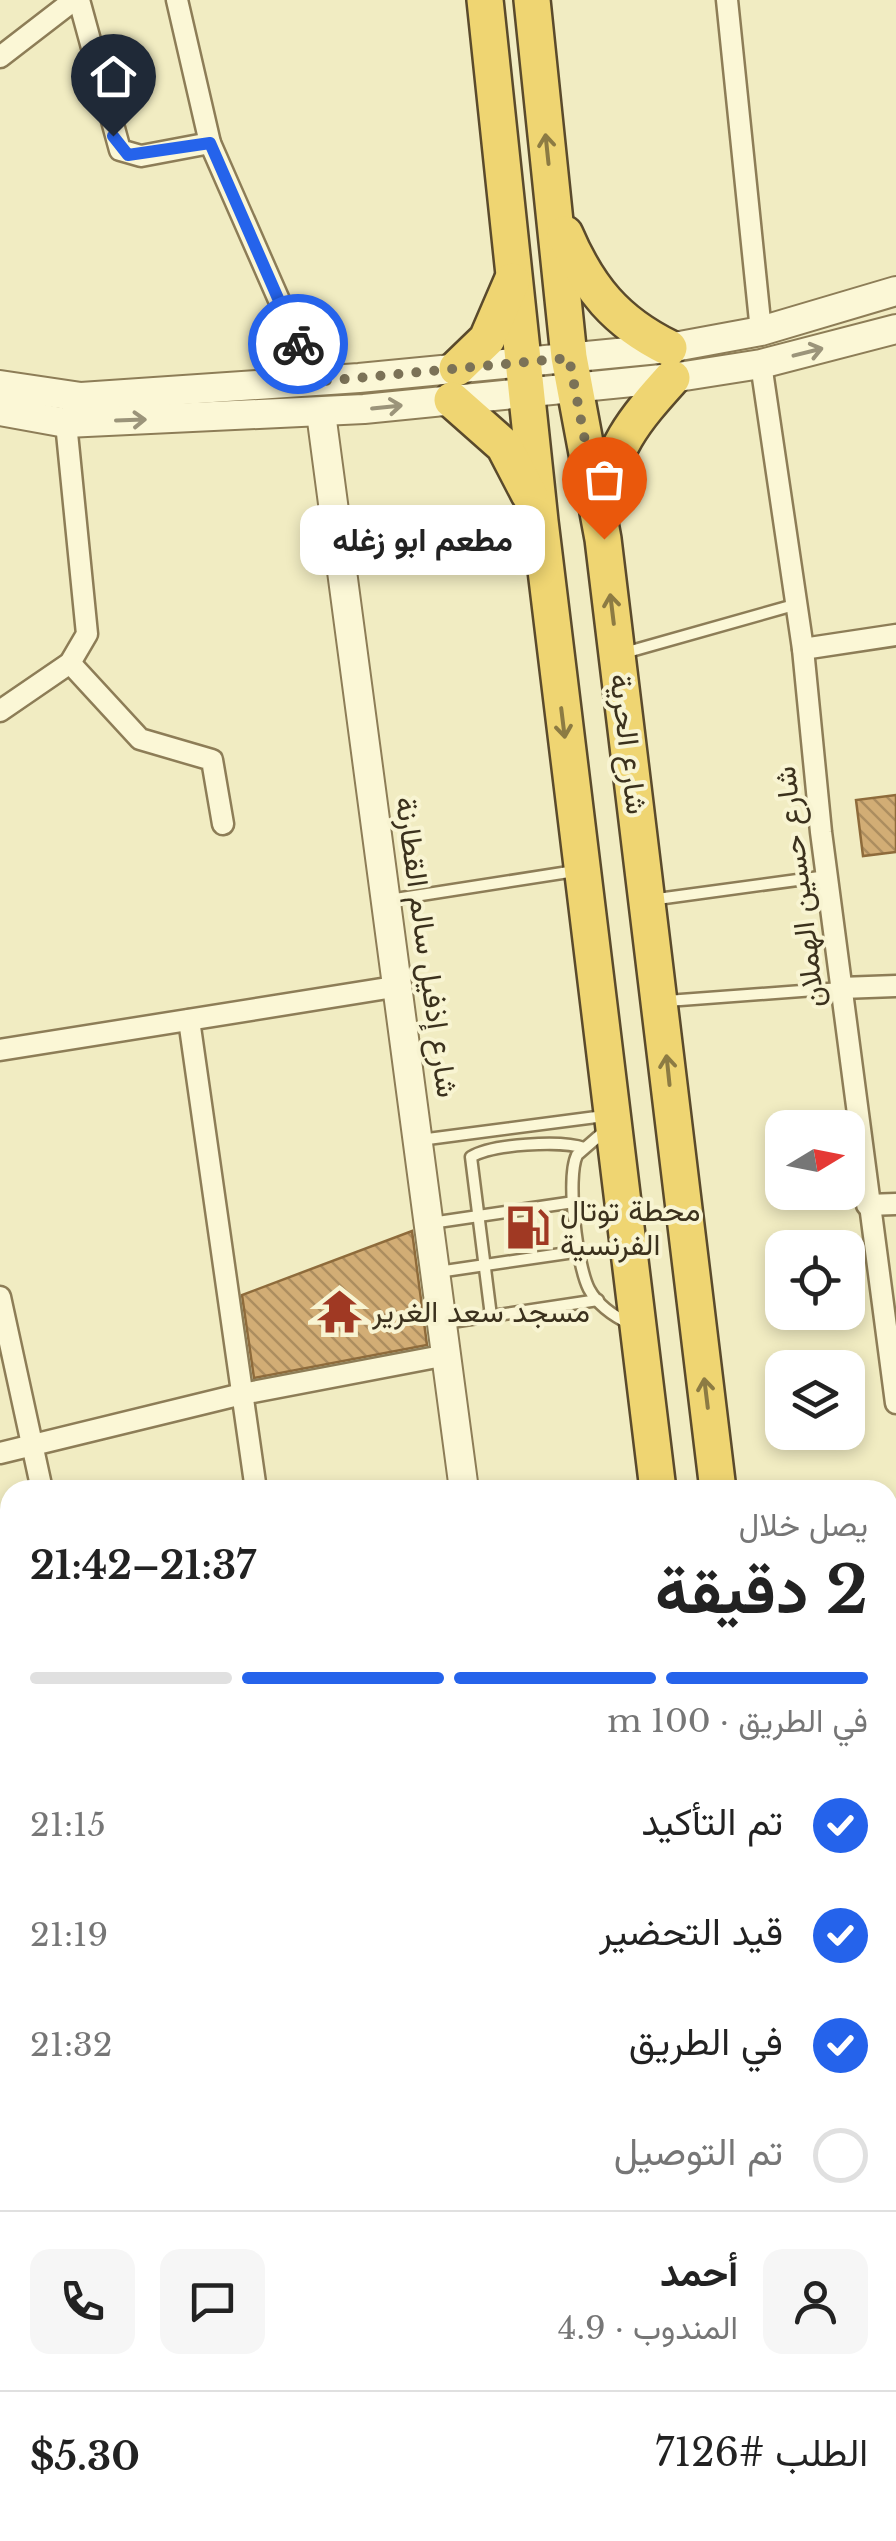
<!DOCTYPE html>
<html lang="ar">
<head>
<meta charset="utf-8">
<style>
	:root { --surface:#fff; --page:#f6f6f6; --text:#222; --muted:#767676; --line:#e0e0e0; --accent:#2563eb }
	body { margin:0; font-family:"Libre Baskerville",Vazirmatn,serif; background:var(--page); color:var(--text); direction:rtl; height:100vh; display:flex; flex-direction:column; font-size:38px; white-space:nowrap }
	* { box-sizing:border-box; margin:0 }
	p { font-size:32px; color:var(--muted) }
	.icon { flex:none; width:55px; height:55px; fill:none; stroke:currentColor; stroke-width:2; stroke-linecap:round; stroke-linejoin:round }
	.map { position:relative; flex:1; overflow:hidden; direction:ltr }
	.panel { position:absolute; left:0px; top:1480px; width:898px; height:1062px; display:flex; flex-direction:column; background:var(--surface); border-radius:30px 30px 0 0; box-shadow:0 5px 15px #0003; direction:rtl }
	.panel>* { flex:none }
	.needle { width:65px; rotate:80deg }
	.buttons { position:absolute; left:765px; top:1110px; display:grid; gap:20px }
	.buttons a { display:grid; place-items:center; width:100px; height:100px; border-radius:20px; background:var(--surface); box-shadow:0 5px 15px #0003; font-size:50px }
	.pin { position:absolute; display:grid; place-items:center; width:85px; height:85px; color:#fff; margin:-102px -42px; border-radius:50% 50% 50% 0; rotate:-45deg; box-shadow:0 0 10px #0007 }
	.pin .icon { rotate:45deg }
	.courier { position:absolute; display:grid; place-items:center; width:100px; height:100px; margin:-50px; border:8px solid #2563eb; border-radius:50%; background:#fff; color:#222; box-shadow:0 2px 12px #0007 }
	.bubble { position:absolute; height:70px; border-radius:20px; background:var(--surface); box-shadow:0 5px 15px #0003; font-size:32px; font-weight:700; line-height:70px; text-align:center; direction:rtl }
	.headline em { font-style:normal; font-weight:700 }
	.headline div { display:flex; flex-direction:column-reverse }
	.headline { display:flex; align-items:center; justify-content:space-between; height:170px; padding:0 30px }
	h1 { font-size:65px; font-weight:700; line-height:75px }
	.bar { display:grid; grid-template-columns:repeat(4,1fr); gap:15px 10px; align-content:center; height:120px; padding:0 30px }
	.bar i { height:12px; border-radius:8px; background:var(--line) }
	.bar .on { background:var(--accent) }
	.bar p { grid-column:span 4 }
	.line { display:flex; align-items:center; gap:25px; padding:0 30px; border-top:2px solid var(--line) }
	.line div { flex:1 }
	.round { display:grid; place-items:center; flex:none; width:105px; height:105px; border-radius:20px; background:var(--page) }
	ol { padding:0 30px; list-style:none }
	li { display:flex; align-items:center; gap:30px; height:110px }
	li p { margin-inline-start:auto }
	li .icon { padding:10px; border-radius:50%; background:var(--accent); color:#fff; stroke-width:4 }
	li:last-child { color:var(--muted) }
	li i { width:55px; height:55px; border:5px solid var(--line); border-radius:50% }
	.map>svg:first-child { display:block }
</style>
</head>
<body>
<div class="map">
<svg width="896" height="2541" viewBox="0 0 896 2541">
	<defs>
		<pattern id="building-back-hatch" width="6" height="6" patternUnits="userSpaceOnUse" patternTransform="scale(2.5)"><rect width="6" height="6" fill="#d2ad75"/><path d="M-1 5l2 2M0 0l6 6M5-1l2 2" fill="none" stroke="#ac8d5f"/></pattern>
	</defs>
	<rect width="100%" height="100%" fill="#f1ecc2"/>
	<!-- building -->
	<g fill="url(#building-back-hatch)" stroke="#8e6b3b" stroke-width="2.5">
		<path d="M896 795V852L863 856 856 800Z"/>
		<path d="M412 1231 427 1345 254 1378 242 1295Z"/>
	</g>
	<g fill="none" stroke-linecap="round" stroke-linejoin="round">
		<defs>
			<g id="service">
				<path d="M624 653 794 605"/>
				<path d="M389 900 575 871"/>
				<path d="M650 900 827 876"/>
				<path d="M667 1001 841 988"/>
				<path d="M607 1129 577 1155C566 1178 577 1266 589 1289 598 1306 615 1317 632 1325"/>
				<path d="M420 1140 604 1116"/>
				<path d="M431 1223 574 1202"/>
				<path d="M438 1272 581 1251"/>
				<path d="M491 1316 471 1157C491 1144 562 1140 584 1148"/>
				<path d="M445 1323 598 1300"/>
			</g>
			<g id="minor">
				<path d="M79 0 120 150 141 156 210 143"/>
				<path d="M177 0 210 143 315 382"/>
				<path d="M727 0 761 331"/>
				<path d="M0 57 74 0"/>
				<path d="M761 364 803 649 821 832 896 1403"/>
				<path d="M803 649 896 635"/>
				<path d="M70 663 140 739 212 760 223 824"/>
				<path d="M0 711 70 663 87 634 66 423 72 412"/>
				<path d="M841 988 896 986"/>
				<path d="M189 1020 256 1490"/>
				<path d="M0 1050 400 986"/>
				<path d="M867 1205 896 1204"/>
				<path d="M0 1297 42 1490"/>
				<path d="M0 1453 242 1394 447 1355"/>
				<path d="M0 1725 10 1723"/>
				<path d="M0 2318 10 2317"/>
				<path d="M888 2462 896 2469"/>
				<path d="M79 2532 81 2541"/>
				<path d="M797 2541 801 2532"/>
			</g>
			<g id="tertiary">
				<path d="M0 385 81 397 359 378 669 348 761 331 896 291"/>
				<path d="M0 411 66 423 364 409 672 378 761 364 896 329"/>
				<path d="M321 413 464 1490"/>
				<path d="M535 2532 536 2541"/>
			</g>
			<g id="trunk">
				<path d="M485 0 540 521 658 1490"/>
				<path d="M532 0 569 357 603 539 718 1490"/>
				<path d="M565 234C588 288 616 322 669 348"/>
				<path d="M457 368 487 339 512 281"/>
				<path d="M452 400 504 446 529 494"/>
				<path d="M605 508C607 451 636 418 672 378"/>
				<path d="M888 2078 896 2091"/>
				<path d="M888 2172 896 2183"/>
			</g>
		</defs>
		<!-- service casing -->
		<use href="#service" stroke="#8d7d57" stroke-width="15"/>
		<!-- minor casing -->
		<use href="#minor" stroke="#8d7d57" stroke-width="25"/>
		<!-- tertiary casing -->
		<use href="#tertiary" stroke="#8d7d57" stroke-width="32"/>
		<!-- trunk casing -->
		<use href="#trunk" stroke="#5a4a2c" stroke-width="40"/>
		<!-- service -->
		<use href="#service" stroke="#fbf7d6" stroke-width="10"/>
		<!-- minor -->
		<use href="#minor" stroke="#fbf7d6" stroke-width="20"/>
		<!-- tertiary -->
		<use href="#tertiary" stroke="#fbf7d6" stroke-width="28"/>
		<!-- trunk -->
		<use href="#trunk" stroke="#efd572" stroke-width="35"/>
	</g>
	<!-- one-way arrows -->
	<defs><path id="oneway-shaft" d="M-6 0H5M1.5-3L5.5 0L1.5 3" fill="none" stroke-width="1.6" stroke-linecap="round" stroke-linejoin="round" transform="scale(2.5)"/></defs>
	<g stroke="#8c7b43">
		<use href="#oneway-shaft" transform="translate(547 149) rotate(-96)"/>
		<use href="#oneway-shaft" transform="translate(612 609) rotate(-97)"/>
		<use href="#oneway-shaft" transform="translate(563 723) rotate(83)"/>
		<use href="#oneway-shaft" transform="translate(668 1070) rotate(-96)"/>
		<use href="#oneway-shaft" transform="translate(706 1393) rotate(-97)"/>
	</g>
	<g stroke="#9b947a">
		<use href="#oneway-shaft" transform="translate(808 352) rotate(-14)"/>
		<use href="#oneway-shaft" transform="translate(387 407) rotate(-6)"/>
		<use href="#oneway-shaft" transform="translate(131 420) rotate(-2)"/>
	</g>
	<g fill="none" stroke-linecap="round" stroke-linejoin="round">
		<!-- done -->
		<path stroke="#7b7257" stroke-width="10" stroke-dasharray="0 18" d="M298 344 314 382 569 358 604 539"/>
		<!-- route -->
		<path stroke="#2563eb" stroke-width="12" d="M113 136 128 155 210 143 298 344"/>
	</g>
	<!-- icons -->
	<defs>
		<symbol id="fuel-bare" viewBox="-9 -9 18 18"><path d="M-5.5-6h7V0h2V4h1.3V-2.5L3-4.5l.8-.8L6-3V5H2.5V1h-1V6h-7ZM-4.2-4.7v3.2H.2V-4.7Z" fill="#a03923" stroke="#f8f4d2" stroke-width="2.5" paint-order="stroke"/></symbol>
		<symbol id="temple-bare" viewBox="-9 -9 18 18"><path d="M0-6L5-2H3V0L6.5 2.5H4V6H1.5V3h-3V6H-4V2.5H-6.5L-3 0V-2H-5Z" fill="#a03923" stroke="#f8f4d2" stroke-width="2.5" paint-order="stroke"/></symbol>
	</defs>
	<g fill-rule="evenodd">
		<use href="#fuel-bare" x="496" y="1196" width="63" height="63"/>
		<use href="#temple-bare" x="308" y="1280" width="63" height="63"/>
	</g>
	<g text-anchor="middle" dominant-baseline="central" stroke-width="8" stroke-linejoin="round" paint-order="stroke">
		<!-- street labels -->
		<g font-size="30" fill="#3b311d" stroke="#f8f4d2">
			<text transform="translate(629 744) rotate(83)">شارع الحرية</text>
			<text transform="translate(799 887) rotate(-97)">شارع حسين الهملان</text>
			<text transform="translate(427 947) rotate(82)">شارع إذفيل سالم القطارنة</text>
		</g>
		<!-- poi labels -->
		<g font-size="30" fill="#3b311d" stroke="#f8f4d2" text-anchor="start">
			<text x="560" y="1210">محطة توتال<tspan x="560" dy="34">الفرنسية</tspan></text>
			<text x="372" y="1311">مسجد سعد الغرير</text>
		</g>
	</g>
</svg>
<div class="buttons">
<a><svg class="needle" viewBox="-14 -14 28 28"><path d="M0-13l5 13h-10z" fill="#e53935"/><path d="M0 13l5-13h-10z" fill="#767676"/></svg></a>
<a><svg class="icon" aria-label="locate" viewBox="0 0 24 24"><circle cx="12" cy="12" r="6"/><path d="M12 2v4M12 18v4M2 12h4M18 12h4"/></svg></a>
<a><svg class="icon" aria-label="layers" viewBox="0 0 24 24"><path d="M12 4l9 5-9 5-9-5zM3 14l9 5 9-5"/></svg></a>
</div>
<div class="pin" style="left:604px;top:539px;background:#ea580c"><svg class="icon" aria-label="bag" viewBox="0 0 24 24"><path d="M5 8h14l-1 12H6zM9 8a3 3 0 0 1 6 0"/></svg></div>
<div class="pin" style="left:113px;top:136px;background:#1f2937"><svg class="icon" aria-label="home" viewBox="0 0 24 24"><path d="M3 11l9-7 9 7M6 9v11h12V9"/></svg></div>
<div class="courier" style="left:298px;top:344px"><svg class="icon" aria-label="bike" viewBox="0 0 24 24"><circle cx="6" cy="16" r="4"/><circle cx="18" cy="16" r="4"/><path d="M6 16l4-8h5l3 8M10 8l3 8H6M13 5h3"/></svg></div>
<div class="bubble" style="left:300px;top:505px;width:245px">مطعم ابو زغله</div>
<section class="panel">
<div class="headline"><div><h1>2 دقيقة</h1><p>يصل خلال</p></div><em>21:37–21:42</em></div>
<div class="bar"><i class="on"></i><i class="on"></i><i class="on"></i><i></i><p>في الطريق · 100 m</p></div>
<ol>
<li><svg class="icon" aria-label="check" viewBox="0 0 24 24"><path d="M5 12l5 5 9-10"/></svg>تم التأكيد<p>21:15</p></li>
<li><svg class="icon" aria-label="check" viewBox="0 0 24 24"><path d="M5 12l5 5 9-10"/></svg>قيد التحضير<p>21:19</p></li>
<li><svg class="icon" aria-label="check" viewBox="0 0 24 24"><path d="M5 12l5 5 9-10"/></svg>في الطريق<p>21:32</p></li>
<li><i></i>تم التوصيل</li>
</ol>
<div class="line" style="height:180px"><a class="round"><svg class="icon" aria-label="person" viewBox="0 0 24 24"><circle cx="12" cy="8" r="4"/><path d="M4 21q1-7 8-7t8 7"/></svg></a><div><b>أحمد</b><p>المندوب · 4.9</p></div><a class="round"><svg class="icon" aria-label="chat" viewBox="0 0 24 24"><path d="M4 5h16v11H9l-5 4z"/></svg></a><a class="round"><svg class="icon" aria-label="phone" viewBox="0 0 24 24"><path d="M5 4h4l2 5-3 2q2 4 5 5l2-3 5 2v4C11 20 4 13 5 4z"/></svg></a></div>
<div class="line" style="height:130px"><div>الطلب #7126</div><b>$5.30</b></div>
</section>
</div>
</body>
</html>
